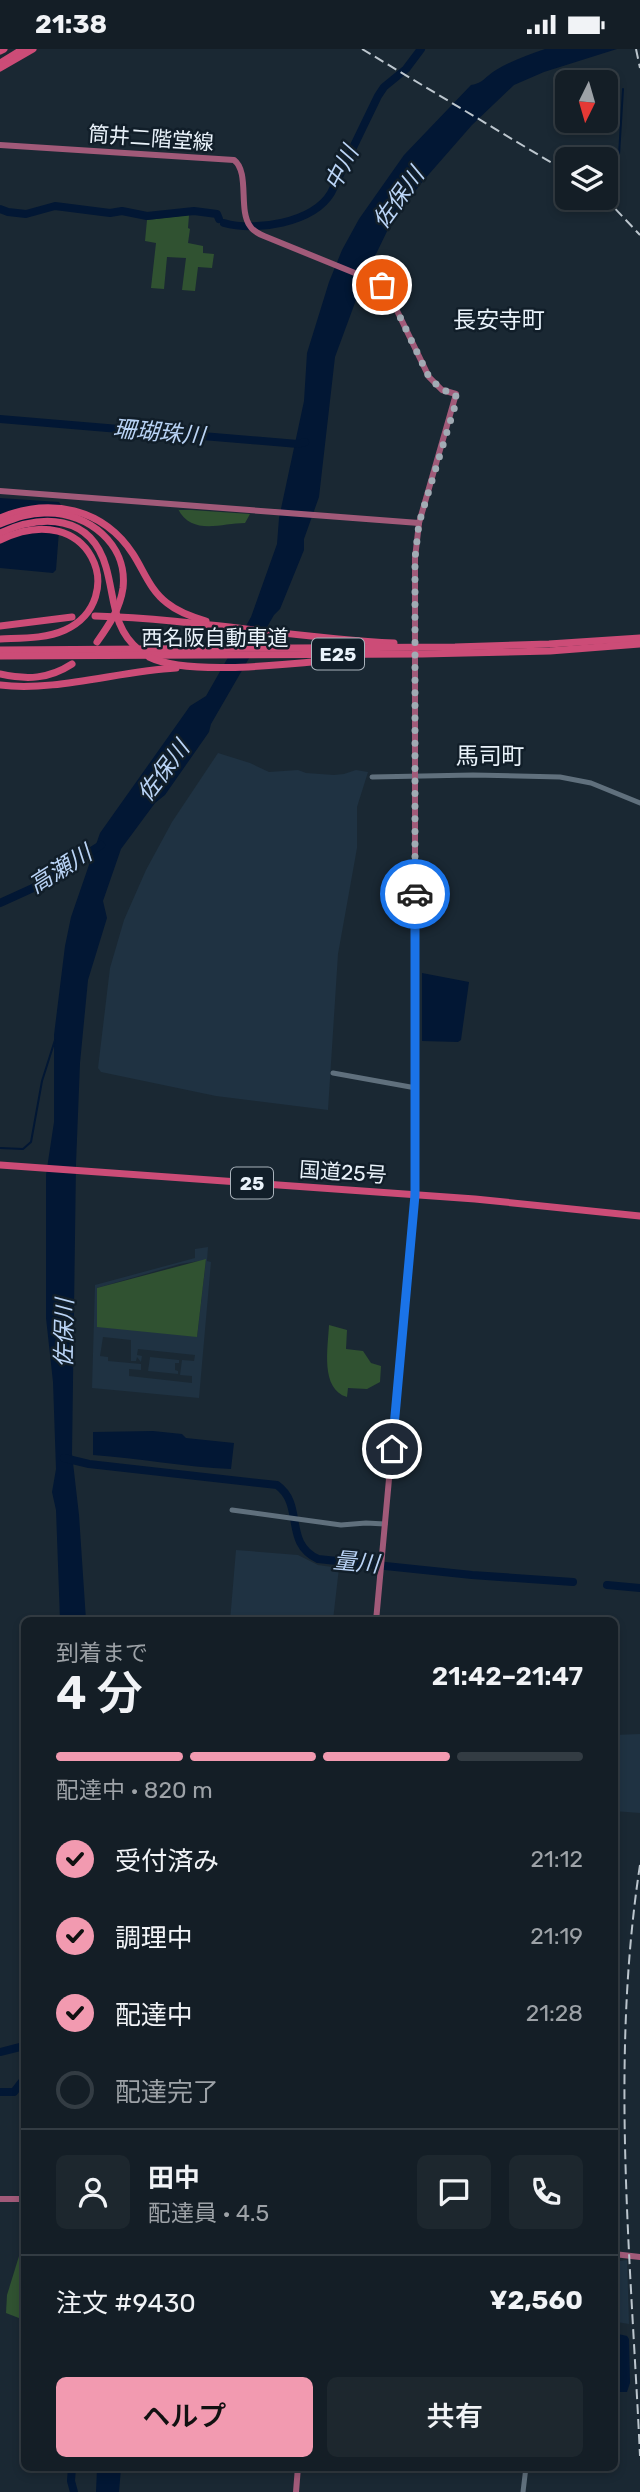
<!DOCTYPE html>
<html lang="ja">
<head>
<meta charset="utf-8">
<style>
	:root { --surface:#141e26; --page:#1d272e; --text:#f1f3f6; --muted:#9da2a7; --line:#333c43; --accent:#f29ab0 }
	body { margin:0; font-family:Rubik,"Noto Sans JP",sans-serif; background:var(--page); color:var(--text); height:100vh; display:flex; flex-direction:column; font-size:26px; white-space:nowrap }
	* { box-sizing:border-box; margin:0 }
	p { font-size:23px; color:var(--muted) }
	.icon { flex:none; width:38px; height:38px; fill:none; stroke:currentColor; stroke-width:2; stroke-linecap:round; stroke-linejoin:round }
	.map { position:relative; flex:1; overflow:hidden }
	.sheet { position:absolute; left:21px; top:1568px; width:597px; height:854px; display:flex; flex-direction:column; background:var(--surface); border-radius:10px; box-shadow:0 4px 10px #0003,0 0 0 2px var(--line) }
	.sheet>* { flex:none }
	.needle { width:46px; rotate:185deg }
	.fabs { position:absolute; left:555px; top:21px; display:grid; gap:14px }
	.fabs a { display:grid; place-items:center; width:63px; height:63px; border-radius:10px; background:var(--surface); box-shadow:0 4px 10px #0003,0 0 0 2px var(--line); font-size:35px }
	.pin { position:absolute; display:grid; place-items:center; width:60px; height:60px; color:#fff; margin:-30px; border:4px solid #fff; border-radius:50%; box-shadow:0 2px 7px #0007 }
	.courier { position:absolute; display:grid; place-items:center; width:70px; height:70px; margin:-35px; border:5px solid #1a73e8; border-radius:50%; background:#fff; color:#222; box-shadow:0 2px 9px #0007 }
	.overview em { font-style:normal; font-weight:600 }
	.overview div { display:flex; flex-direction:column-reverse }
	.overview { display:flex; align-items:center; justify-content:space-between; height:119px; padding:0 35px }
	h1 { font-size:46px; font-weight:600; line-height:52px }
	.bar { display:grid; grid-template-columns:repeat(4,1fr); gap:10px 7px; align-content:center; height:84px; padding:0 35px }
	.bar i { height:9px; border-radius:5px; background:var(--line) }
	.bar .current { background:var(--accent) }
	.bar p { grid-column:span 4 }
	.line { display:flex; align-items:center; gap:18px; padding:0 35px; border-top:2px solid var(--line) }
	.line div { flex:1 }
	.round { display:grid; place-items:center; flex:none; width:74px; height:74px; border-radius:10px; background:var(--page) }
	ol { padding:0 35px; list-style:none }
	li { display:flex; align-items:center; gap:21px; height:77px }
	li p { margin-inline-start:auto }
	li .icon { padding:7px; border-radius:50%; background:var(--accent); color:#111; stroke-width:4 }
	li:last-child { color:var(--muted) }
	li i { width:38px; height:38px; border:4px solid var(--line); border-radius:50% }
	.cta { display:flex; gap:14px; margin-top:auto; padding:14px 35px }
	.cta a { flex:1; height:80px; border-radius:10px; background:var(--accent); color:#111; font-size:28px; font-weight:600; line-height:80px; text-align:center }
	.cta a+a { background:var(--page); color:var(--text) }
	.status { display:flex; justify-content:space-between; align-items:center; height:49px; padding:0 35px; background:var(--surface); direction:ltr }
	.status svg { height:19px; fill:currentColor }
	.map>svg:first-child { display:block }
</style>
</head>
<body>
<div class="status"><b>21:38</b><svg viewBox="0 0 49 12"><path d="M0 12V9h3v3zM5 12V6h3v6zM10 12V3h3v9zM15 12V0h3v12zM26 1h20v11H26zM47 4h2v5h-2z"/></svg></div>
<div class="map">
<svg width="640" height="2443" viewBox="0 0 640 2443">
	<rect width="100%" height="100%" fill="#1a2833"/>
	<!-- built -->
	<g fill="#1f3242" fill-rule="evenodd">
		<path d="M218 704 250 714 269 723 298 721 306 724 334 726 344 725 356 721 368 723 357 758V799L338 905 328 1061 216 1047 101 1023 98 1019 110 919 124 871 146 821 172 773Z"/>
		<path d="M208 1198 207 1212 211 1213 199 1349 92 1339 95 1236 195 1209V1200ZM206 1211 197 1288 130 1253 97 1277V1239L180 1215ZM103 1288 131 1291V1312H136L137 1308 141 1313 142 1307 137 1306 138 1300 195 1306 194 1312 182 1311 180 1326 192 1327V1334L129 1327V1320L141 1321V1315L108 1312V1308L100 1307Z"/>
		<path d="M150 1308 179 1311V1314H175V1321L178 1322V1325L148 1322Z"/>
		<path d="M236 1501 298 1506 318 1516 339 1519 333 1571 230 1572Z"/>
		<path d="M640 1685V1764L614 1762V1686Z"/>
		<path d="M627 2211 629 2275 617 2273V2263H614V2227H620V2212Z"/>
	</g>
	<!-- green -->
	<g fill="#305231">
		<path d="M189 166 188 179 190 180 188 194 203 197V204L214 205 212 219 198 218 195 242 182 241 186 209 167 208 164 240 151 239 156 194 145 192 147 171Z"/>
		<path d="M178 460H177L250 465 245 474C221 474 192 487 178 460Z"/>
		<path d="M206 1210 197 1288 97 1278V1239Z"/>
		<path d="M329 1276 347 1281 346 1300 363 1302 371 1314 381 1317 380 1333 367 1340 348 1339 347 1348C320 1340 328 1299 329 1276Z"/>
		<path d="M24 2191V2271L6 2264 7 2246Z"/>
	</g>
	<!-- water -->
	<g fill="#021734">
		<path d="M545 0H617L544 23 514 36 472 76 423 132 392 172 363 232 335 308 319 448 304 490V501L280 560 274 566 211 675 209 683 165 746 155 754 121 800 103 852 107 869 88 931 80 1014 76 1115 72 1405 79 1466 86 1571H60L56 1461 52 1443 56 1420 53 1333 46 1269V1126L54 1073V986L65 897 71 868 100 784 190 657 206 647 251 568 277 495 279 469 304 352 307 304 329 233 342 201 359 170 404 106 471 36C482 35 486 27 496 21 511 12 528 6 545 0Z"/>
		<path d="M0 449 59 453 61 456 56 521 53 524 0 519Z"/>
		<path d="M422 924 469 933 461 991 458 993 422 992Z"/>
		<path d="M153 1382 182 1385 186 1389 234 1394 231 1420C184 1418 139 1409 93 1406V1383Z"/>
		<path d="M614 2284 627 2287 629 2290 630 2334 627 2343H614Z"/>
		<path d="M97 2419H121L119 2443H96Z"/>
	</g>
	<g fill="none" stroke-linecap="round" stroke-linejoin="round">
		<!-- stream -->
		<g stroke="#021734" stroke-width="2">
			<path d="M615 148 612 127 619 106 623 40"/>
			<path d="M0 1099 23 1100 31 1093 42 1032 55 991"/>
		</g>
		<!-- river -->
		<g stroke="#021734" stroke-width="8">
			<path d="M0 160 8 163 26 165 55 157 110 164 122 162 147 167 194 162 217 165 219 170"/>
			<path d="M224 174C255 183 313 174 331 144L378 47 384 38 406 20 421 0"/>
			<path d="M0 370 298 395 305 393"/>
			<path d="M0 854 33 839 101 796"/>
			<path d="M64 1409 89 1415 277 1436C305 1456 283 1494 318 1510L472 1526 573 1533"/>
			<path d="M607 1536 640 1539"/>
			<path d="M0 2003 24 1997"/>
			<path d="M0 2043H14L24 2030"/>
			<path d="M72 2418 71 2432 74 2443"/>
		</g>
		<!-- minor -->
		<g stroke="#60707d" stroke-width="5">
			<path d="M372 728 473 726 560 728 591 734 640 754"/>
			<path d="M333 1024 416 1039"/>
			<path d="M232 1461 341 1476 366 1474 385 1475"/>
			<path d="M523 2443 526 2418"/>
		</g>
		<!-- major -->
		<g stroke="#a15a79" stroke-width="6">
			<path d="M0 96 234 111C250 123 238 161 250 177 253 182 259 185 264 187L372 231 388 243 429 328 442 341 456 345 419 474 415 509V1146L376 1572"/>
			<path d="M0 442 419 474"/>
			<path d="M0 2150H24"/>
			<path d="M614 2205 640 2208"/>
			<path d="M296 2443 298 2418"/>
		</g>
		<!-- highway -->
		<g stroke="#cc4c77" stroke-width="7">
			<path d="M0 2 4 0"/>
			<path d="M0 14 23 0"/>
			<path d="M0 19 33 0"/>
			<path d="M0 469C50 448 103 459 133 505 144 522 150 541 167 554 178 563 192 568 206 572"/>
			<path d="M0 475C15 469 31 463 48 464 88 464 128 495 123 539 120 560 109 576 97 593"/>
			<path d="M0 484C42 465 91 465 106 518 115 549 112 579 139 601"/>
			<path d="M0 491C91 447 131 550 65 581 45 590 21 589 0 590"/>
			<path d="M95 567C195 570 294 589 394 594"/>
			<path d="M0 577 72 568"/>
			<path d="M0 601 455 598 549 595 640 589"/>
			<path d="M0 607 422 605 550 602 640 595"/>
			<path d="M149 608C192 629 303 613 353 609"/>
			<path d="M0 625C27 631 49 630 72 615"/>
			<path d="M0 636C55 643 119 622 176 619"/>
			<path d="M0 1116 475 1150 640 1167"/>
		</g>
		<!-- rail -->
		<g stroke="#bcc6ce" stroke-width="2" stroke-dasharray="10 5" stroke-linecap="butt">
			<path d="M362 0 567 123"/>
			<path d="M636 0 640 19"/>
			<path d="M605 149 640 186"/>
			<path d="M640 1816C610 2011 631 2211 640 2407"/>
		</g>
	</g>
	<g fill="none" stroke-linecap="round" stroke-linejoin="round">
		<!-- done -->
		<path stroke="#a1abb4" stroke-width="7" stroke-dasharray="0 12.6" d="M382 236 388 243 429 328 442 341 456 345 455 357 419 474 415 509V845"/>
		<!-- route -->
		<path stroke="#1a73e8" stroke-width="9" d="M392 1400 415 1146V845"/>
	</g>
	<g text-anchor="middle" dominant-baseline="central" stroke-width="5" stroke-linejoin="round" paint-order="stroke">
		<!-- shield labels -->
		<g fill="#111e29" stroke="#a8b2bb" stroke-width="2">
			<rect x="312" y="589.5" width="52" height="31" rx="5"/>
			<rect x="231" y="1118.5" width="42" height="31" rx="5"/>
		</g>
		<g font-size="19" font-weight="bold" fill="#e9f2fa">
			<text x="338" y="605">E25</text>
			<text x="252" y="1134">25</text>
		</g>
		<!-- street labels -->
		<g font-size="21" fill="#e9f2fa" stroke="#111e29">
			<text transform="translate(151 89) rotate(4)">筒井二階堂線</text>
			<text x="215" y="588">西名阪自動車道</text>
			<text transform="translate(343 1123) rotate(4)">国道25号</text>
		</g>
		<!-- water labels -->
		<g font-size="23" font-style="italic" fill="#bad4f6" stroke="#111e29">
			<text transform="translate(341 119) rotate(-63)">中川</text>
			<text transform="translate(398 149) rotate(-54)">佐保川</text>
			<text transform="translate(159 383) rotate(5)">珊瑚珠川</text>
			<text transform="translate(163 722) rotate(-53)">佐保川</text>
			<text transform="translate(60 820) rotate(-32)">高瀬川</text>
			<text transform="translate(64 1284) rotate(-89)">佐保川</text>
			<text transform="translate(356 1513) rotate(5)">量川</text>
		</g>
		<!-- neighbourhood labels -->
		<g font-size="23" fill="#e9f2fa" stroke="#111e29">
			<text x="499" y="271">長安寺町</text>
			<text x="490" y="707">馬司町</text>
		</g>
	</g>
</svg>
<div class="fabs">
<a><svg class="needle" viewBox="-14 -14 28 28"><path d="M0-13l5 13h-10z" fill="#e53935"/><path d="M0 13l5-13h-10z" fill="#9da2a7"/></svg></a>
<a><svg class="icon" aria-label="layers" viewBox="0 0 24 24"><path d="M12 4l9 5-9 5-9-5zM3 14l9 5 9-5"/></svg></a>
</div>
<div class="pin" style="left:382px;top:236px;background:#ea580c"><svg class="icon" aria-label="bag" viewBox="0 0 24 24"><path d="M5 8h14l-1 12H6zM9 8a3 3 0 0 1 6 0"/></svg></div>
<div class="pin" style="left:392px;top:1400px;background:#1f2937"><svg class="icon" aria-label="home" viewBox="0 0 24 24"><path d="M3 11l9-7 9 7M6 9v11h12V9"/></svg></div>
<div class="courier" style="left:415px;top:845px"><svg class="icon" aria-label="car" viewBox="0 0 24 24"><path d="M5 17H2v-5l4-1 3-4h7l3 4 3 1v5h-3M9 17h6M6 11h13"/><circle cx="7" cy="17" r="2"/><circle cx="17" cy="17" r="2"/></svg></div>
<section class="sheet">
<div class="overview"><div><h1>4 分</h1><p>到着まで</p></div><em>21:42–21:47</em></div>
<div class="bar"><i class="current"></i><i class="current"></i><i class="current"></i><i></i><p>配達中 · 820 m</p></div>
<ol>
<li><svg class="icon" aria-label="check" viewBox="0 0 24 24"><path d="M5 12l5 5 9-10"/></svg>受付済み<p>21:12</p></li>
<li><svg class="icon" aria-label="check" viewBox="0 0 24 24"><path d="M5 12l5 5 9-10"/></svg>調理中<p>21:19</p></li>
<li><svg class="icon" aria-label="check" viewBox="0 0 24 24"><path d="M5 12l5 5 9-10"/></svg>配達中<p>21:28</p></li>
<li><i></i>配達完了</li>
</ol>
<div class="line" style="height:126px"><a class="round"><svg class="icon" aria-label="person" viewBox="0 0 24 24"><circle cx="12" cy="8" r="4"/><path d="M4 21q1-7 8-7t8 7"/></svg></a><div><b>田中</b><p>配達員 · 4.5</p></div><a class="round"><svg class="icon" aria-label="chat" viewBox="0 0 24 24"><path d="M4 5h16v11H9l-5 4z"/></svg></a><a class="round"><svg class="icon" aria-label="phone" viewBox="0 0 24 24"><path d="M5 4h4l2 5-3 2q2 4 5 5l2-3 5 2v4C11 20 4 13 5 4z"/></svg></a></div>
<div class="line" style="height:91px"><div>注文 #9430</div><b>¥2,560</b></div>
<div class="cta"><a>ヘルプ</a><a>共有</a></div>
</section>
</div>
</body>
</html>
